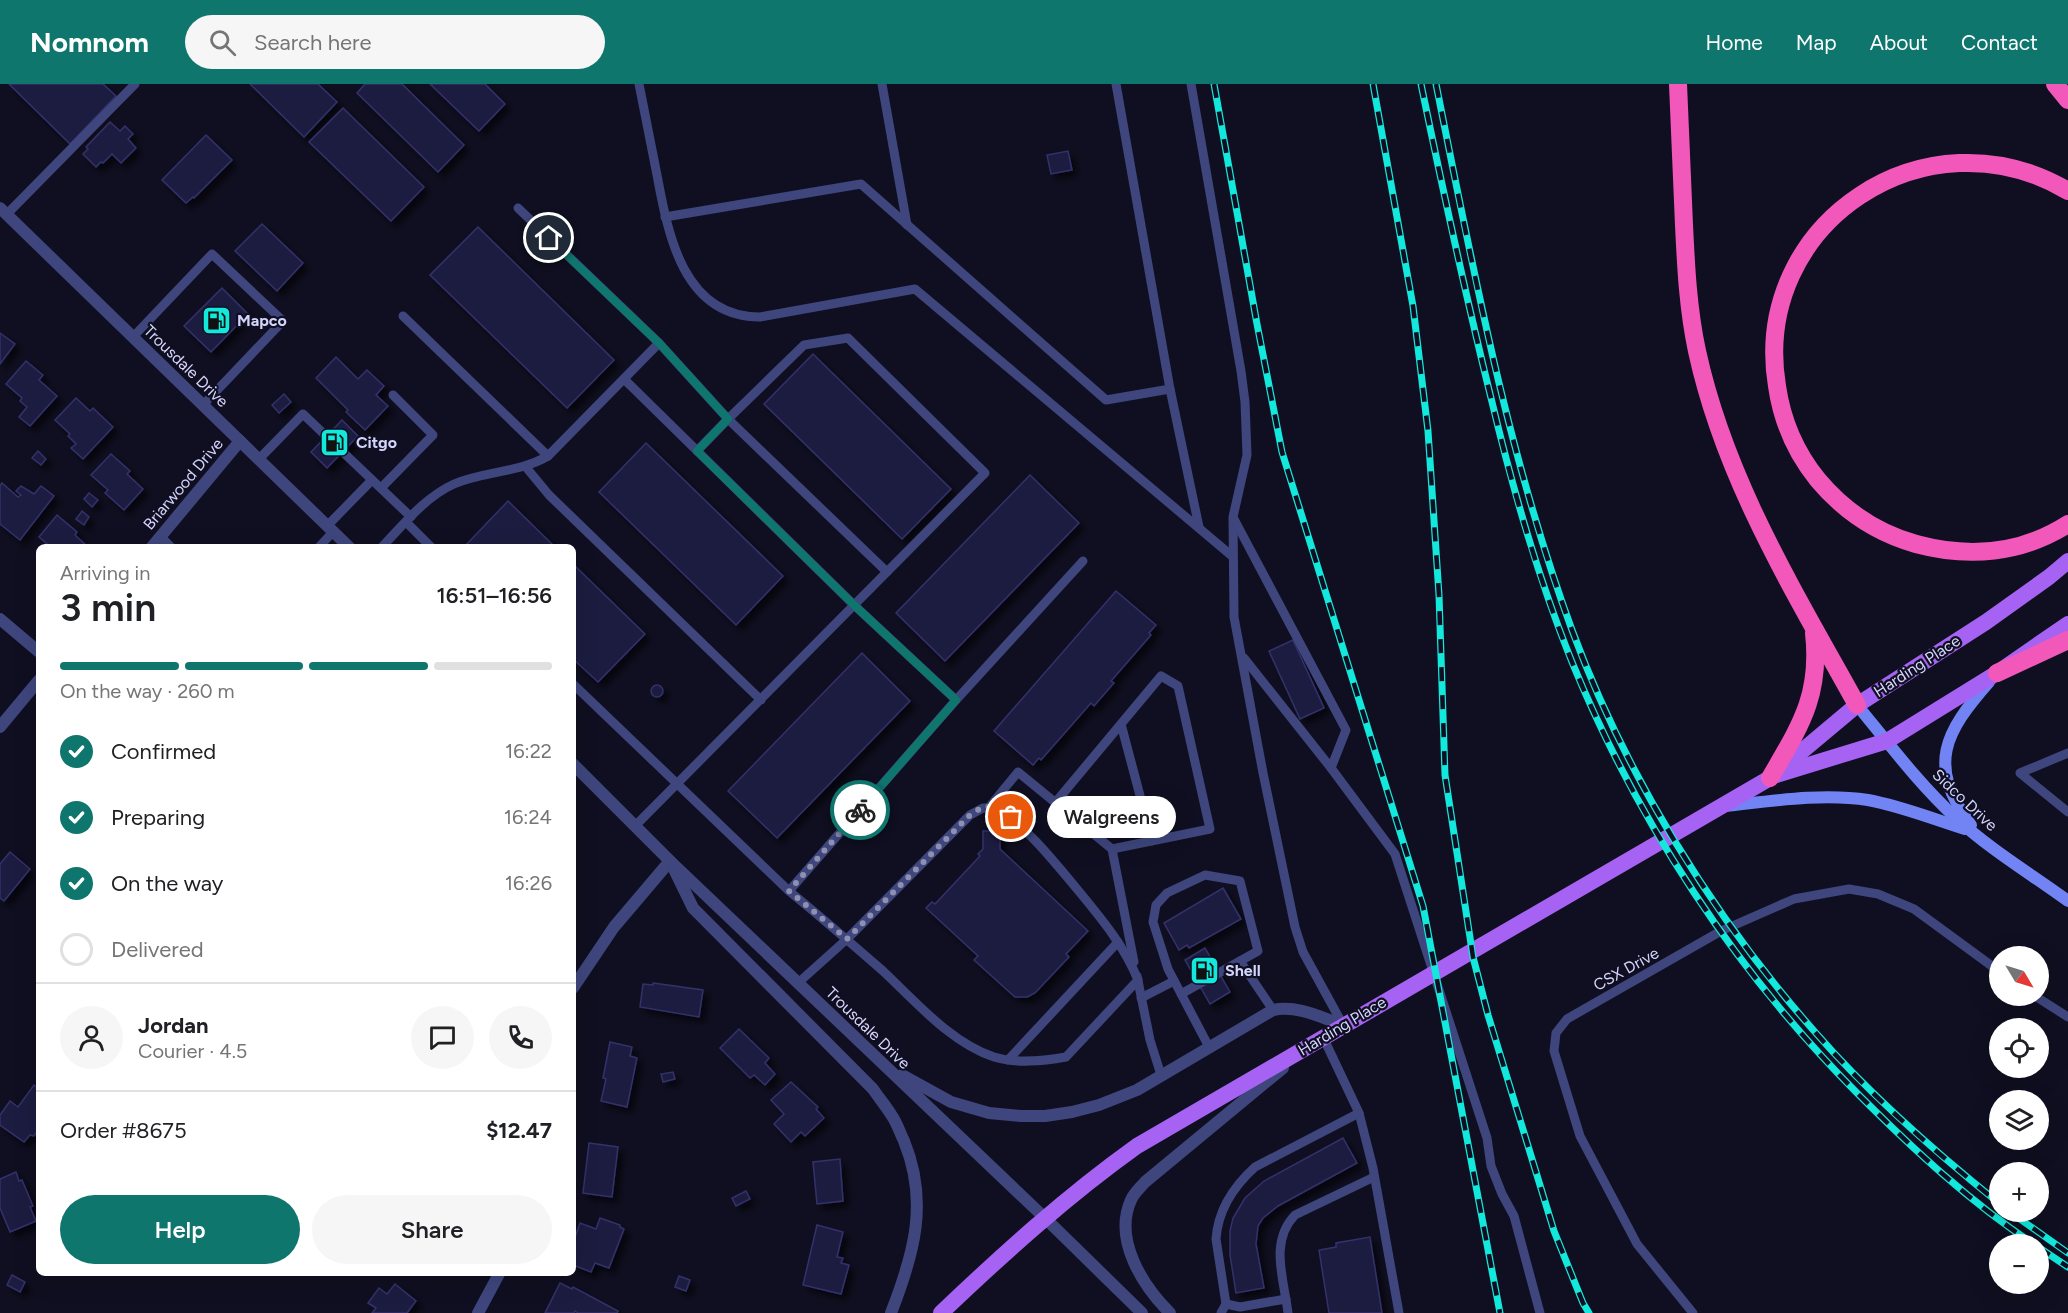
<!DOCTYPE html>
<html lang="en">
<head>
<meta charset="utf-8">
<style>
	:root { --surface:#fff; --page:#f6f6f6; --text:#202124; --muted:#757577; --line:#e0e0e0; --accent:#0f766e }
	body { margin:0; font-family:Figtree,sans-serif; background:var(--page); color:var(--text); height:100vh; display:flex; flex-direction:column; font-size:22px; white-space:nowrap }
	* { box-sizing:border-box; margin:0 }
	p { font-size:20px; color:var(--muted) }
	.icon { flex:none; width:33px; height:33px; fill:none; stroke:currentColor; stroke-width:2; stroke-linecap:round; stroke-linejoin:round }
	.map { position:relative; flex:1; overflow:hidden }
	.panel { position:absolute; left:36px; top:460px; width:540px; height:732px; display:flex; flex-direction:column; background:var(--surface); border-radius:9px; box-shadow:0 6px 24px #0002 }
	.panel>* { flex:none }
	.needle { width:39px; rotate:128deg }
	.controls { position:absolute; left:1989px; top:862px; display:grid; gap:12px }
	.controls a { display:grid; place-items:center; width:60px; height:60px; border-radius:50%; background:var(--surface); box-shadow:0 6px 24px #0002; font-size:30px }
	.pin { position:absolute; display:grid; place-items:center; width:51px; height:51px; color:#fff; margin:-26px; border:3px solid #fff; border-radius:50%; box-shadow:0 2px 6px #0007 }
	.courier { position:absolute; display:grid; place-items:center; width:60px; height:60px; margin:-30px; border:4px solid #0f766e; border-radius:50%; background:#fff; color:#222; box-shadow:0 2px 8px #0007 }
	.bubble { position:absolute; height:42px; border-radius:21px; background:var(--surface); box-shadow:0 6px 24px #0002; font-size:20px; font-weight:600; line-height:42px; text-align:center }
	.head em { font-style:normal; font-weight:600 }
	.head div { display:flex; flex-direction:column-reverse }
	.head { display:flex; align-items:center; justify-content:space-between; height:102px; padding:0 24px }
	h1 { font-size:39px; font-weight:600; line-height:45px }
	.bar { display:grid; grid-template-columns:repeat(4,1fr); gap:9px 6px; align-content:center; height:72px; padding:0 24px }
	.bar i { height:8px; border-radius:4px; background:var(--line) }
	.bar .selected { background:var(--accent) }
	.bar p { grid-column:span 4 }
	.line { display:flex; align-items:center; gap:15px; padding:0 24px; border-top:2px solid var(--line) }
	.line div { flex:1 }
	.round { display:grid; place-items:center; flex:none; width:63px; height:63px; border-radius:32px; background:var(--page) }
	ol { padding:0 24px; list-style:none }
	li { display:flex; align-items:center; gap:18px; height:66px }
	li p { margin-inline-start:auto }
	li .icon { padding:6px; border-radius:50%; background:var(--accent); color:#fff; stroke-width:4 }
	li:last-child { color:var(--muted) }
	li i { width:33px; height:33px; border:3px solid var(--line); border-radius:50% }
	.button { display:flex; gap:12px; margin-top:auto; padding:12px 24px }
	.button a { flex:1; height:69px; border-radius:36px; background:var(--accent); color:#fff; font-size:24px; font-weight:600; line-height:69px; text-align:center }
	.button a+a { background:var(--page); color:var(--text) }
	header { display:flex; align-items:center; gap:36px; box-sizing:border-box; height:84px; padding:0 30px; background:var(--accent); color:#fff }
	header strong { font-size:28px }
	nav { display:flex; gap:33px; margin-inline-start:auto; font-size:21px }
	.search { width:420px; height:54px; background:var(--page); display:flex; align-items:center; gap:15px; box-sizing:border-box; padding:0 21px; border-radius:33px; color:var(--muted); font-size:22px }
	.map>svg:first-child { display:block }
</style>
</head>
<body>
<header>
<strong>Nomnom</strong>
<div class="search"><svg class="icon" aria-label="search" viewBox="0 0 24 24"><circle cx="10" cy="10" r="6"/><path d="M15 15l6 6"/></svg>Search here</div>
<nav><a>Home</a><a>Map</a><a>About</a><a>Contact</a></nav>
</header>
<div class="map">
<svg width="2068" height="1229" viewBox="0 0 2068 1229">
	<defs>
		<filter id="shadow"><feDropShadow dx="5.5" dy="5.5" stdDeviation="3" flood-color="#0009"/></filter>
	</defs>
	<rect width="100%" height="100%" fill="#100f21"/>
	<!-- building -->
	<g fill="#1f1d41" stroke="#33316b" stroke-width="1.5" filter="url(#shadow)">
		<path d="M9 0H103L116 12 70 60Z"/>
		<path d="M250 0H318L337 18 304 53Z"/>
		<path d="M365 0H402L464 61 438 88 357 9Z"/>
		<path d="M430 0H485L505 20 479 47Z"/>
		<path d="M343 24 424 103 391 137 309 58Z"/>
		<path d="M110 38 120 47 125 42 133 50 128 55 136 64 121 79 112 70 103 79 101 78 96 83 83 70 88 65 86 63Z"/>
		<path d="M206 51 232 76 194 114 193 113 186 119 162 96Z"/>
		<path d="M1068 67 1072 86 1051 90 1047 71Z"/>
		<path d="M262 140 303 179 277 207 235 167Z"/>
		<path d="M478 143 614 276 567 324 430 191Z"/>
		<path d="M222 204 248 230 211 268 184 242Z"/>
		<path d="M0 249 15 260 0 280Z"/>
		<path d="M813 270 951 405 902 455 764 320Z"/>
		<path d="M336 273 358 295 367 286 384 302 376 311 388 322 365 346 346 328 348 326 316 294Z"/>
		<path d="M26 277 43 291 39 296 57 312 30 342 19 333 27 323 20 317 22 314 6 300Z"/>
		<path d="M284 310 291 318 279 329 272 321Z"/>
		<path d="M76 314 90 327 93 324 113 343 83 375 71 364 76 360 68 352 70 350 55 336Z"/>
		<path d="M342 336 358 352 327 384 311 368Z"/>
		<path d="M646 359 783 492 736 541 599 408Z"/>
		<path d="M38 367 46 375 41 381 32 374Z"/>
		<path d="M111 370 130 387 127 390 143 405 124 426 105 409 108 406 91 391Z"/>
		<path d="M1030 391 1079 439 945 577 896 529Z"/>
		<path d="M2 399 18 413 21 411 16 407 21 402 34 410 41 402 54 412 20 456 0 440V402Z"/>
		<path d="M89 409 98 416 92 423 84 415Z"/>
		<path d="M508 417 556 464H463Z"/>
		<path d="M82 427 89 433 84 441 76 435Z"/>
		<path d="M57 431 77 448 75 451 89 464H52L39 453Z"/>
		<path d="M573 480 645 550 598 598 573 575Z"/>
		<path d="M1116 507 1156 541 1149 549 1151 551 1111 597 1114 599 1094 622 1091 619 1041 676 1039 674 1033 681 994 647Z"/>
		<path d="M1293 556 1324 624 1300 635 1269 567Z"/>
		<path d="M862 569 910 617 777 754 728 707Z"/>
		<circle cx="657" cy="607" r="6"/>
		<path d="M983 747H1000V765L1088 847 1066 870 1069 873 1035 909 1027 913H1015L1006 905 974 876 978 872 926 824 932 818 935 820 980 772 978 770 983 765Z"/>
		<path d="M10 768 30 785 4 817 0 814V780Z"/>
		<path d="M1223 804 1241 835 1189 864 1187 861 1179 866 1164 839Z"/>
		<path d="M1205 864 1230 908 1210 920 1185 876Z"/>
		<path d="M653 899 703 906 699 933 640 923 643 900 653 901Z"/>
		<path d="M739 945 769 974 765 979 775 990 765 1001 754 991 750 994 720 964Z"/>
		<path d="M610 958 632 963 630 972 637 974 627 1023 601 1017 606 995 603 994Z"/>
		<path d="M673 988 675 995 663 998 661 990Z"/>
		<path d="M791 998 818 1023 816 1025 824 1034 805 1052 801 1048 791 1058 774 1040 784 1030 771 1016Z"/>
		<path d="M34 1001 39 1005V1045L34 1052 30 1051 24 1058 0 1041V1031L10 1017 18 1023Z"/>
		<path d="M1343 1054 1357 1079 1278 1122 1263 1134 1258 1142 1256 1160 1264 1204 1236 1209 1230 1171V1147L1233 1134 1245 1114 1264 1097Z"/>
		<path d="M589 1059 618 1063 612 1113 583 1109Z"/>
		<path d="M840 1075 843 1117 817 1120 813 1078Z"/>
		<path d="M16 1088 19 1097 22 1096 33 1122 30 1123 36 1137 10 1148 0 1124V1095Z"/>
		<path d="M746 1107 750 1115 736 1122 732 1114Z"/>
		<path d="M600 1134 620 1141V1143L624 1145 609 1184 595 1179 591 1188 573 1181V1159L580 1139 596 1145Z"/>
		<path d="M817 1141 843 1148 837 1173 843 1174 841 1179 849 1181 841 1210 803 1201Z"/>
		<path d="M1370 1153 1382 1229H1329L1319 1166 1336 1163V1159Z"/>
		<path d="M12 1191 25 1198 20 1208 7 1201Z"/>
		<path d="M679 1192 690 1196 686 1207 675 1203Z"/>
		<path d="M560 1199 572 1205 573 1203 618 1227 617 1229H578L575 1227 574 1229H545Z"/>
		<path d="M395 1200 416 1217 407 1229H372L376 1224 368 1219 379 1204 387 1210Z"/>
	</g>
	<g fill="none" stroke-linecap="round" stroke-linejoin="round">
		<!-- service -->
		<g stroke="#3e467d" stroke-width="9">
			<path d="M639 0C645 30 651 60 657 91 668 150 683 233 760 233L915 205 1232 472"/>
			<path d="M882 0 907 141"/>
			<path d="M1191 0 1241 287 1245 318 1247 371 1233 433 1234 533 1263 689 1295 843 1303 868 1343 941"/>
			<path d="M518 124 659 259 728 335 804 261 848 254 985 389 636 741"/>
			<path d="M7 130 135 0"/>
			<path d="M665 133 861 100 1106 316 1170 305 1116 0"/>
			<path d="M133 253 212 170 283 237 203 321"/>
			<path d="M625 296 854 521 956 616 1083 477"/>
			<path d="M1170 305 1199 443"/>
			<path d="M697 367 728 335 887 488"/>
			<path d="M548 372 659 259"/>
			<path d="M259 375 303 330 411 433"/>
			<path d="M525 382 549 411 761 616"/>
			<path d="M381 404 433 351 393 311"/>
			<path d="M1234 435 1346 646 1331 684 1244 574"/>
			<path d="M406 438 432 464"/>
			<path d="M327 442 372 396"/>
			<path d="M160 452 172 464"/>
			<path d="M318 464 333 448"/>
			<path d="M381 464C403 441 425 413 454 400 484 387 519 389 548 372L403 232"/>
			<path d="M573 600 789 807 956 616"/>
			<path d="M1121 640 1152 757"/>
			<path d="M2068 669 2020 689 2068 728"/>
			<path d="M1331 684 1395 770 1487 1054 1491 1082 1502 1110 1514 1132 1540 1229"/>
			<path d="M990 722 1018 688 1112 765 1210 745 1178 602 1161 592 1055 719"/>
			<path d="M1112 765 1134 878"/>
			<path d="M789 807C821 833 852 860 883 887 915 917 951 959 994 973 1017 980 1043 977 1066 973L1138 896C1124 861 1100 833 1077 805 1052 775 1028 745 997 723L983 724 970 731 847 855 798 899"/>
			<path d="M1240 877 1273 926"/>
			<path d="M1137 892 1150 956 1161 991"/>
			<path d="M1181 910 1258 867 1240 797 1205 791 1167 809 1156 821 1153 838 1168 885 1209 963"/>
			<path d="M2035 912 2068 933"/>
			<path d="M1141 914 1174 897"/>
			<path d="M1008 976 1118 858"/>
			<path d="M1359 1029 1373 1084 1399 1229"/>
			<path d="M1226 1220 1240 1223 1286 1215"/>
			<path d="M1221 1229 1226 1220 1216 1155C1218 1126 1234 1102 1255 1083L1359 1029 1323 953"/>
			<path d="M1288 1229C1284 1195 1269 1158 1295 1131L1374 1093"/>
			<path d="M1693 1229 1637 1160 1580 1052 1554 967 1556 949 1567 935 1721 847 1794 815 1849 805 1878 810 1914 825 2000 888"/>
		</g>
		<!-- minor -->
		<g stroke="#3e467d" stroke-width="12">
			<path d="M151 464 240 357"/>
			<path d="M0 535 39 568"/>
			<path d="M0 643 39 596"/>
			<path d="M573 904 614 843 670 777"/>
			<path d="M478 1229 499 1190"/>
		</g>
		<!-- tertiary -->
		<g stroke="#3e467d" stroke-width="12">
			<path d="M0 124 350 464"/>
			<path d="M573 680 670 777 1046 1135 1142 1229"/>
			<path d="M673 783 693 824 873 1005C879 1014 886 1022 892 1032 897 1039 900 1049 904 1057 929 1118 914 1170 891 1229"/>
			<path d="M902 991 951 1018 989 1029 1021 1032H1045L1072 1028 1099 1021 1137 1006 1273 926C1298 921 1320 933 1343 941"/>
			<path d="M1170 1229C1143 1202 1113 1156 1131 1116 1134 1109 1140 1104 1145 1098L1283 984"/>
		</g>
		<!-- secondary -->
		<g stroke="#7283f4" stroke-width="12">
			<path d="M1857 621C1889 660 1920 701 1957 735 1991 766 2031 790 2068 817"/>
			<path d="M1726 722C1772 717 1822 709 1868 716 1901 722 1933 735 1965 745"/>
			<path d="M1971 741C1926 681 1945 648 1989 598"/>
		</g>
		<!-- primary -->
		<g stroke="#a663f3" stroke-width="16">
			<path d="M1776 691 1887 657 1997 589 2068 540"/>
			<path d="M941 1229C1003 1170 1067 1112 1137 1062L1770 694 1857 621 1986 538 2049 493 2068 477"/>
		</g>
		<!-- motorway -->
		<g stroke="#f258ba" stroke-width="18">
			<path d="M1678 0C1680 47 1682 94 1684 141 1686 183 1688 225 1697 267 1725 396 1794 507 1857 621"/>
			<path d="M2055 0 2068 16"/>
			<path d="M2068 107C1927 23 1750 139 1777 302 1782 337 1796 369 1818 396 1844 427 1877 449 1916 460 1968 474 2021 470 2068 440"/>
			<path d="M1997 589 2068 556"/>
			<path d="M1770 694C1800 642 1821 612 1814 549"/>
		</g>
		<defs>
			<g id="rail">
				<path d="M1214 0 1257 240 1282 368 1423 822 1500 1229"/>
				<path d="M1373 0 1413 222 1428 347 1439 511 1445 691 1473 873 1488 931 1554 1147 1583 1219 1589 1229"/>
				<path d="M1421 0C1443 107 1466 213 1492 318 1513 406 1538 494 1572 578 1638 739 1736 888 1859 1011 1913 1065 1971 1119 2035 1161"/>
				<path d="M1436 0C1473 184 1507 369 1572 546 1625 690 1713 833 1815 948 1870 1011 1934 1067 2000 1120"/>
				<path d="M2010 1128 2068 1169"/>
				<path d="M2038 1163 2068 1183"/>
			</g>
		</defs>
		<!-- rail casing -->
		<use href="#rail" stroke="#12e8dc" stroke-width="7"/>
		<!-- rail -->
		<use href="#rail" stroke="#100f21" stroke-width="4.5" stroke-dasharray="14" stroke-linecap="butt"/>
	</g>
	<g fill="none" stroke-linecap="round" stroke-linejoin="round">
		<!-- done -->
		<path stroke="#8f90af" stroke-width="6" stroke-dasharray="0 10.8" d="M860 726 789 807 847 855 970 731C988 718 995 722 1011 733"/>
		<!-- route -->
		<path stroke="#0f766e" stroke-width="8" d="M549 154 659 259 728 335 697 367 854 521 956 616 860 726"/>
	</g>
	<!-- icons -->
	<defs>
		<symbol id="fuel-square" viewBox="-11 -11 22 22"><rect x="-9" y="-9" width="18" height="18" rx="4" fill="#12e8dc" stroke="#100f21"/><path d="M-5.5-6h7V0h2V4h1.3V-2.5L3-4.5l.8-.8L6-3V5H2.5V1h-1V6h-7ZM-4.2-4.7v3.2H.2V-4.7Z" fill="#111"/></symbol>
	</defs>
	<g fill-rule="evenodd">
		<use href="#fuel-square" x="200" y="220" width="33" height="33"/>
		<use href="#fuel-square" x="318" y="342" width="33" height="33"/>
		<use href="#fuel-square" x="1188" y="870" width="33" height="33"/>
	</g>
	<g text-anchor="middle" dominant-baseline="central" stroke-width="4.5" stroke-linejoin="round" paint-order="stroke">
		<!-- poi labels -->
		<g font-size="16" font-weight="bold" fill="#d3d5fc" stroke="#100f21" text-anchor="start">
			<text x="237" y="236">Mapco</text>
			<text x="356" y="358">Citgo</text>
			<text x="1225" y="886">Shell</text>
		</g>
		<!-- street labels -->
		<g font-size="16" fill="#d3d5fc" stroke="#100f21">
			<text transform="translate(186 282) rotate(44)">Trousdale Drive</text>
			<text transform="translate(183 400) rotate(-50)">Briarwood Drive</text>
			<text transform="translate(1917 582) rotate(-33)">Harding Place</text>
			<text transform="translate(1965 716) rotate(43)">Sidco Drive</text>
			<text transform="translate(1626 885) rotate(-29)">CSX Drive</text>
			<text transform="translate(1342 942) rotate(-31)">Harding Place</text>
			<text transform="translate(868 944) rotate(44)">Trousdale Drive</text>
		</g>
	</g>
</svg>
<div class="controls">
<a><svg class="needle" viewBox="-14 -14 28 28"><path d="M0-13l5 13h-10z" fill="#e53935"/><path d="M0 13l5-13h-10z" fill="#757577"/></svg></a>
<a><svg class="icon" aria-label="locate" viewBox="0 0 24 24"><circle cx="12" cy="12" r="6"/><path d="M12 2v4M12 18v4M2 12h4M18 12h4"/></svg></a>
<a><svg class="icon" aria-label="layers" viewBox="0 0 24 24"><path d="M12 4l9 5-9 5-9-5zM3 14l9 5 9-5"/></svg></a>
<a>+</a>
<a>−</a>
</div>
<div class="pin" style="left:1011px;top:733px;background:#ea580c"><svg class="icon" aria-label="bag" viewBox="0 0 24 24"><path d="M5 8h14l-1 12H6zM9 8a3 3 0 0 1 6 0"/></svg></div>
<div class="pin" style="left:549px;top:154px;background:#1f2937"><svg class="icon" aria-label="home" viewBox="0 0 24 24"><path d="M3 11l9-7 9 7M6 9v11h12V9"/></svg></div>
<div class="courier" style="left:860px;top:726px"><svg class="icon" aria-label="bike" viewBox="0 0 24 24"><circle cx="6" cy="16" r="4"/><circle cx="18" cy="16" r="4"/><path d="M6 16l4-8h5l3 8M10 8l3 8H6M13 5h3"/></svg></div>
<div class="bubble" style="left:1047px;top:712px;width:129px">Walgreens</div>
<section class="panel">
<div class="head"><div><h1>3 min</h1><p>Arriving in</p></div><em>16:51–16:56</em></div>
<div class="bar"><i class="selected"></i><i class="selected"></i><i class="selected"></i><i></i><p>On the way · 260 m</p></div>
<ol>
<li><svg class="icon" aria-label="check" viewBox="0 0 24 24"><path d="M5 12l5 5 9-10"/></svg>Confirmed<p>16:22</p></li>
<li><svg class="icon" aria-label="check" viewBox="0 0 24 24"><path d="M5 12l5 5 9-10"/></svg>Preparing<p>16:24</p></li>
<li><svg class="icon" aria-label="check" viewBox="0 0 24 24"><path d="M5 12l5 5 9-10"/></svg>On the way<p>16:26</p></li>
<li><i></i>Delivered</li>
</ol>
<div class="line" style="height:108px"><a class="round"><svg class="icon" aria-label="person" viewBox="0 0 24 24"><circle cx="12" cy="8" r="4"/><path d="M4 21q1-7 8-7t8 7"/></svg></a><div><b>Jordan</b><p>Courier · 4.5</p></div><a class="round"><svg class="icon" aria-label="chat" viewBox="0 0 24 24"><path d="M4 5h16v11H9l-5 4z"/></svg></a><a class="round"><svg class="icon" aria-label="phone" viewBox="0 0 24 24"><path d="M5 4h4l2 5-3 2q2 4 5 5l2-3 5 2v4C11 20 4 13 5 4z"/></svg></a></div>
<div class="line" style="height:78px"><div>Order #8675</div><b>$12.47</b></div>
<div class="button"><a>Help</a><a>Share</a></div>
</section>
</div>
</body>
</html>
